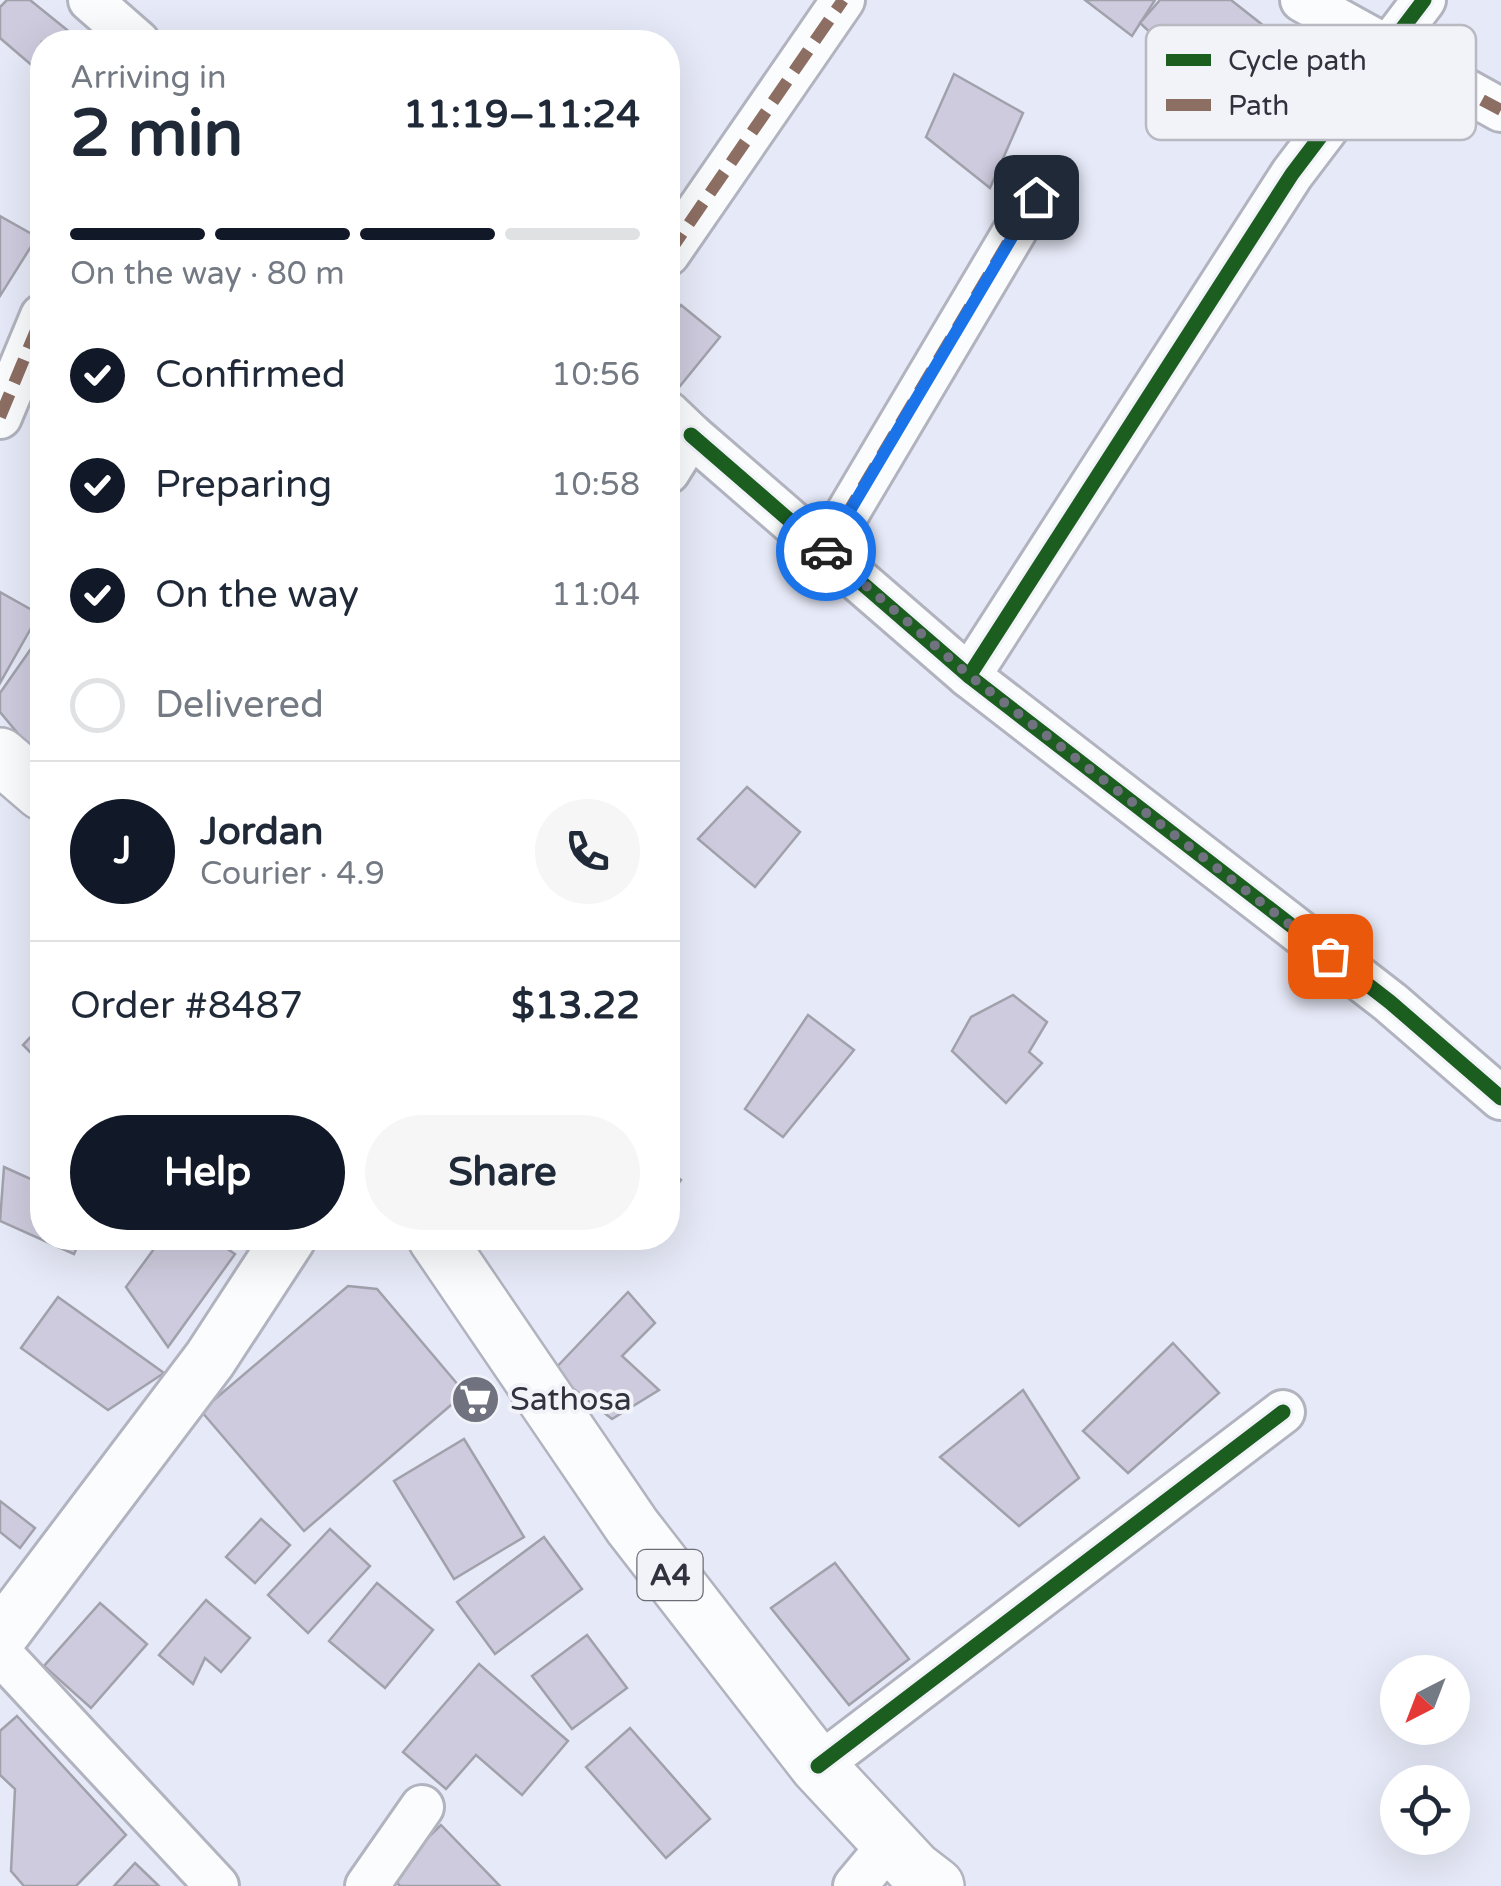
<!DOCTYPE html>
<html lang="en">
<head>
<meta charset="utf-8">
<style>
	:root { --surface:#fff; --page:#f6f6f7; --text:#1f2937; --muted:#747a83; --line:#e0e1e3; --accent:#111827 }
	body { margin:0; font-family:"Varela Round",sans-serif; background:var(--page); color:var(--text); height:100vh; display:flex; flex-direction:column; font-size:38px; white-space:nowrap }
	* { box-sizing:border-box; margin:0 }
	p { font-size:32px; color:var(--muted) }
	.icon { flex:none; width:55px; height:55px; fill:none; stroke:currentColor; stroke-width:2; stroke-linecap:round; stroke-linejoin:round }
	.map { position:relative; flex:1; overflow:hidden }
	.panel { position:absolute; left:30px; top:30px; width:650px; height:1220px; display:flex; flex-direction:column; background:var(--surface); border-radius:40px; box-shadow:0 10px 40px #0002 }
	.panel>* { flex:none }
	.needle { width:65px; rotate:222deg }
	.buttons { position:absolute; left:1380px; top:1655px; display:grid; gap:20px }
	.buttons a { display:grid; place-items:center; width:90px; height:90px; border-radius:50%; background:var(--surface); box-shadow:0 10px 40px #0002; font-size:50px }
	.pin { position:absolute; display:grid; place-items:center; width:85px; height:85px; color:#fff; margin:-42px; border-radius:20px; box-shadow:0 5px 15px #0006 }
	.courier { position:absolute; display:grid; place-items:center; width:100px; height:100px; margin:-50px; border:8px solid #1a73e8; border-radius:50%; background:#fff; color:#222; box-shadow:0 2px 12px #0007 }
	.headline em { font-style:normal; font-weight:800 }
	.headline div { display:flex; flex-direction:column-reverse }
	.headline { display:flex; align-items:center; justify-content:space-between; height:170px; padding:0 40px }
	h1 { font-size:65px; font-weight:800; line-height:75px }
	.bar { display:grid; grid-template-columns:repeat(4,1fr); gap:15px 10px; align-content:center; height:120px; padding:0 40px }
	.bar i { height:12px; border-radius:8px; background:var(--line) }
	.bar .on { background:var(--accent) }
	.bar p { grid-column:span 4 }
	.line { display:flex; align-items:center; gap:25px; padding:0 40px; border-top:2px solid var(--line) }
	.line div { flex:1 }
	.round { display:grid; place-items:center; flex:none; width:105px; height:105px; border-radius:52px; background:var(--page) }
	ol { padding:0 40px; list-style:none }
	li { display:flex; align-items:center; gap:30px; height:110px }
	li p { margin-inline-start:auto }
	li .icon { padding:10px; border-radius:50%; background:var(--accent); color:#fff; stroke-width:4 }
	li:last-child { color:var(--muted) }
	li i { width:55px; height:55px; border:5px solid var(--line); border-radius:50% }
	.button { display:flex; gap:20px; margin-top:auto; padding:20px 40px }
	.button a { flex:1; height:115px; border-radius:60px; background:var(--accent); color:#fff; font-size:40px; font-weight:800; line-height:115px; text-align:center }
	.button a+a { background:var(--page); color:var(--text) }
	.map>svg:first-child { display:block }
</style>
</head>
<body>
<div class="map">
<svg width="1501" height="1886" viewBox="0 0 1501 1886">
	<rect width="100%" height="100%" fill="#e6e9f7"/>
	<!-- building -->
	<g fill="#cecbde" stroke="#a1a1ac" stroke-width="2.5">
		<path d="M7 0H30L82 42H42V74L0 38V7Z"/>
		<path d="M1085 0H1155L1132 36Z"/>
		<path d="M1160 0H1231L1269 30 1212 91 1140 23Z"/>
		<path d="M954 74 1023 113 990 188 926 137Z"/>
		<path d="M0 216 37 237 0 296Z"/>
		<path d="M681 305 720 337 676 391 668 384V322Z"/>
		<path d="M0 592 39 614 0 683Z"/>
		<path d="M42 633V757L40 760 0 712V693Z"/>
		<path d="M747 787 800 832 755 887 698 839Z"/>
		<path d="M1013 995 1047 1022 1029 1052 1042 1063 1006 1103 952 1051 971 1017Z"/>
		<path d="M808 1015 854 1050 783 1137 745 1109Z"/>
		<path d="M42 1025V1064L23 1045Z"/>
		<path d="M4 1167 42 1184V1238H81L74 1254 0 1221Z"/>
		<path d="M668 1169 681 1180 668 1198Z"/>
		<path d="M162 1238H211L235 1254 168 1347 126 1287Z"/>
		<path d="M348 1286 377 1289 465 1393 304 1531 201 1411Z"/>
		<path d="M628 1292 655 1323 622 1356 659 1390 612 1419 552 1372Z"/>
		<path d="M58 1297 164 1373 108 1410 21 1348Z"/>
		<path d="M1173 1343 1219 1393 1128 1473 1083 1431Z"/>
		<path d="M1023 1390 1079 1478 1019 1526 940 1457Z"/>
		<path d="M464 1439 524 1537 454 1579 394 1481Z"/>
		<path d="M0 1501 35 1528 20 1548 0 1532Z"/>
		<path d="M261 1519 290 1545 255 1583 226 1557Z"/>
		<path d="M330 1529 370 1566 308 1633 268 1595Z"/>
		<path d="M544 1537 582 1589 495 1654 457 1602Z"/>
		<path d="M835 1563 909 1659 849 1705 771 1608Z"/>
		<path d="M377 1583 433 1630 385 1688 329 1641Z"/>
		<path d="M206 1600 250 1638 221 1672 205 1658 193 1684 159 1655Z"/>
		<path d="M100 1603 147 1644 91 1708 44 1666Z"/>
		<path d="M587 1635 627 1688 572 1729 532 1676Z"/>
		<path d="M479 1664 568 1741 522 1795 476 1755 446 1789 403 1752Z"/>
		<path d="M17 1716 126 1835 76 1886H24L11 1871 15 1789 0 1775V1731Z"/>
		<path d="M630 1728 710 1819 666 1858 586 1767Z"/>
		<path d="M441 1825 500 1886H400L389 1875Z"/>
		<path d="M135 1863 159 1886H114Z"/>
	</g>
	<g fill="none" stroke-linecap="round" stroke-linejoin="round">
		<defs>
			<g id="minor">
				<path d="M90 0 138 42"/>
				<path d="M1302 0 1501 110"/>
				<path d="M668 254 843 0"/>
				<path d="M668 413 691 435 668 472"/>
				<path d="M0 417 42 316"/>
				<path d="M691 435 969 676 1292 174 1424 0"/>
				<path d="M825 551 1035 197"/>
				<path d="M969 676 1390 1002 1501 1098"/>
				<path d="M0 1653 217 1886"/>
				<path d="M818 1766 1283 1412"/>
				<path d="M367 1886 422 1807"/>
				<path d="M855 1886 875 1862"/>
			</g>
			<path id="tertiary" d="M0 1637 210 1359 289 1238"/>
			<g id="trunk">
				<path d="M0 756 42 792"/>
				<path d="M436 1238 632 1526 818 1766 914 1869 936 1886"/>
			</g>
		</defs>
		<!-- minor casing -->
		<use href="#minor" stroke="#b1b3be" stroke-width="48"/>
		<!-- tertiary casing -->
		<use href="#tertiary" stroke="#b1b3be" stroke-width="58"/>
		<!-- trunk casing -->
		<use href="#trunk" stroke="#b1b3be" stroke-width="60"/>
		<!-- minor -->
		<use href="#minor" stroke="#fbfcfe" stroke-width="42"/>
		<!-- tertiary -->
		<use href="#tertiary" stroke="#fbfcfe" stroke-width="52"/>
		<!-- trunk -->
		<use href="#trunk" stroke="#fbfcfe" stroke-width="55"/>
		<!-- quiet -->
		<g stroke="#8d6e63" stroke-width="12" stroke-dasharray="25 12" stroke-linecap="butt">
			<path d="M1384 48 1501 110"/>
			<path d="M668 254 843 0"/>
			<path d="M0 417 42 316"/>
			<path d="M825 551 1035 197"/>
		</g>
		<defs>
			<g id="cycleway">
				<path d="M691 435 969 676 1292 174 1424 0"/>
				<path d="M969 676 1390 1002 1501 1098"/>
				<path d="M818 1766 1283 1412"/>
			</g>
		</defs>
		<!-- cycleway casing -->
		<use href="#cycleway" stroke="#f2f3f9" stroke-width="21"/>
		<!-- cycleway -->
		<use href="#cycleway" stroke="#1b5e20" stroke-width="15"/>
	</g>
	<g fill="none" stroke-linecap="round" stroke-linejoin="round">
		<!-- done -->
		<path stroke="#70727f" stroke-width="10" stroke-dasharray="0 18" d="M826 551 970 676 1330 956"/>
		<!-- route -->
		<path stroke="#1a73e8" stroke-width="12" d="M826 551 1036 197"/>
	</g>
	<!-- icons -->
	<defs>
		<symbol id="supermarket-disc" viewBox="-11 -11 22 22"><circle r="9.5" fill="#70727f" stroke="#f2f3f9"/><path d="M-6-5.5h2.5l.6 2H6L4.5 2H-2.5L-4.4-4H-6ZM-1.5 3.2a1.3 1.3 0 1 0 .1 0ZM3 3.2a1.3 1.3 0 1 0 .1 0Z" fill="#fff"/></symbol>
	</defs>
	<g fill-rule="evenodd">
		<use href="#supermarket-disc" x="448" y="1372" width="55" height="55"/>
	</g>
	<g text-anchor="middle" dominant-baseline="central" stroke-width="8" stroke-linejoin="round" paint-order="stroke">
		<!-- shield labels -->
		<rect fill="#f2f3f9" stroke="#6a6c76" stroke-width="2.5" x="637.5" y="1550" width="65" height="50" rx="8"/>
		<g font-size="30" font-weight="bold" fill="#30323e">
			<text x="670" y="1575">A4</text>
		</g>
		<!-- poi labels -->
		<g font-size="32" fill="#30323e" stroke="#f2f3f9" text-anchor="start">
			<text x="510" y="1400">Sathosa</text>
		</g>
	</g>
	<!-- legend -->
	<rect x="1146" y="25" width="330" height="115" rx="15" fill="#f2f3f9" stroke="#b8b9c1" stroke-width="2.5"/>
	<rect x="1166" y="54" width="45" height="12" fill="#1b5e20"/>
	<rect x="1166" y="99" width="45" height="12" fill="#8d6e63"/>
	<g font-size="28" fill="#30323e">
		<text x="1228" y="70">Cycle path</text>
		<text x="1228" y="115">Path</text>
	</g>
</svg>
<div class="buttons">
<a><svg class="needle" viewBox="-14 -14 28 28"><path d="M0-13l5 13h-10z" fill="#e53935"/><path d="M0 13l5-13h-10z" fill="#747a83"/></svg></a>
<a><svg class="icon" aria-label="locate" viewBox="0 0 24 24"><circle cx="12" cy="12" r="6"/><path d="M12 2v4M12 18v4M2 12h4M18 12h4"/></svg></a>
</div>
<div class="pin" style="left:1330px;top:956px;background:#ea580c"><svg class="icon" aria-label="bag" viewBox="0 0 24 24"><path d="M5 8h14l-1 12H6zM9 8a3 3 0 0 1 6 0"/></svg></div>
<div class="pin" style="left:1036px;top:197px;background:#1f2937"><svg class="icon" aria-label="home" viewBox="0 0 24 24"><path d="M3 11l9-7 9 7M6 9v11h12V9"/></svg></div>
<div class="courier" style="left:826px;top:551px"><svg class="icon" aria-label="car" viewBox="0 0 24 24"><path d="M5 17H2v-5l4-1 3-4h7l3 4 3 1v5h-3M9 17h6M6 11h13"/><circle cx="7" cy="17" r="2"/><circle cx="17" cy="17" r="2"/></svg></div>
<section class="panel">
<div class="headline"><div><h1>2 min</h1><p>Arriving in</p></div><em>11:19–11:24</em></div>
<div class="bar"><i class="on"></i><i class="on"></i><i class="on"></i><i></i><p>On the way · 80 m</p></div>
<ol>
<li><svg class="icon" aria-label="check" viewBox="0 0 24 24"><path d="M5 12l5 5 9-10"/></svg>Confirmed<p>10:56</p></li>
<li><svg class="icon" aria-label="check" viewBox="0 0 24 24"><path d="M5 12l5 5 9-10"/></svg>Preparing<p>10:58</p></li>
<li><svg class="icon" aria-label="check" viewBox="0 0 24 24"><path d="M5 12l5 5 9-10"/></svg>On the way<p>11:04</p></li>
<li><i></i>Delivered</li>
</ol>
<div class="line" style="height:180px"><b class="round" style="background:var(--accent);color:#fff">J</b><div><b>Jordan</b><p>Courier · 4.9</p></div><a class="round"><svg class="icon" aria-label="phone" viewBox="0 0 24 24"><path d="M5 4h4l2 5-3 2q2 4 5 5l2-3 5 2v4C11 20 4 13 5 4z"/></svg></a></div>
<div class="line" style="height:130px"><div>Order #8487</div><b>$13.22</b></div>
<div class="button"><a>Help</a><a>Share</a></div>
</section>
</div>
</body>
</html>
